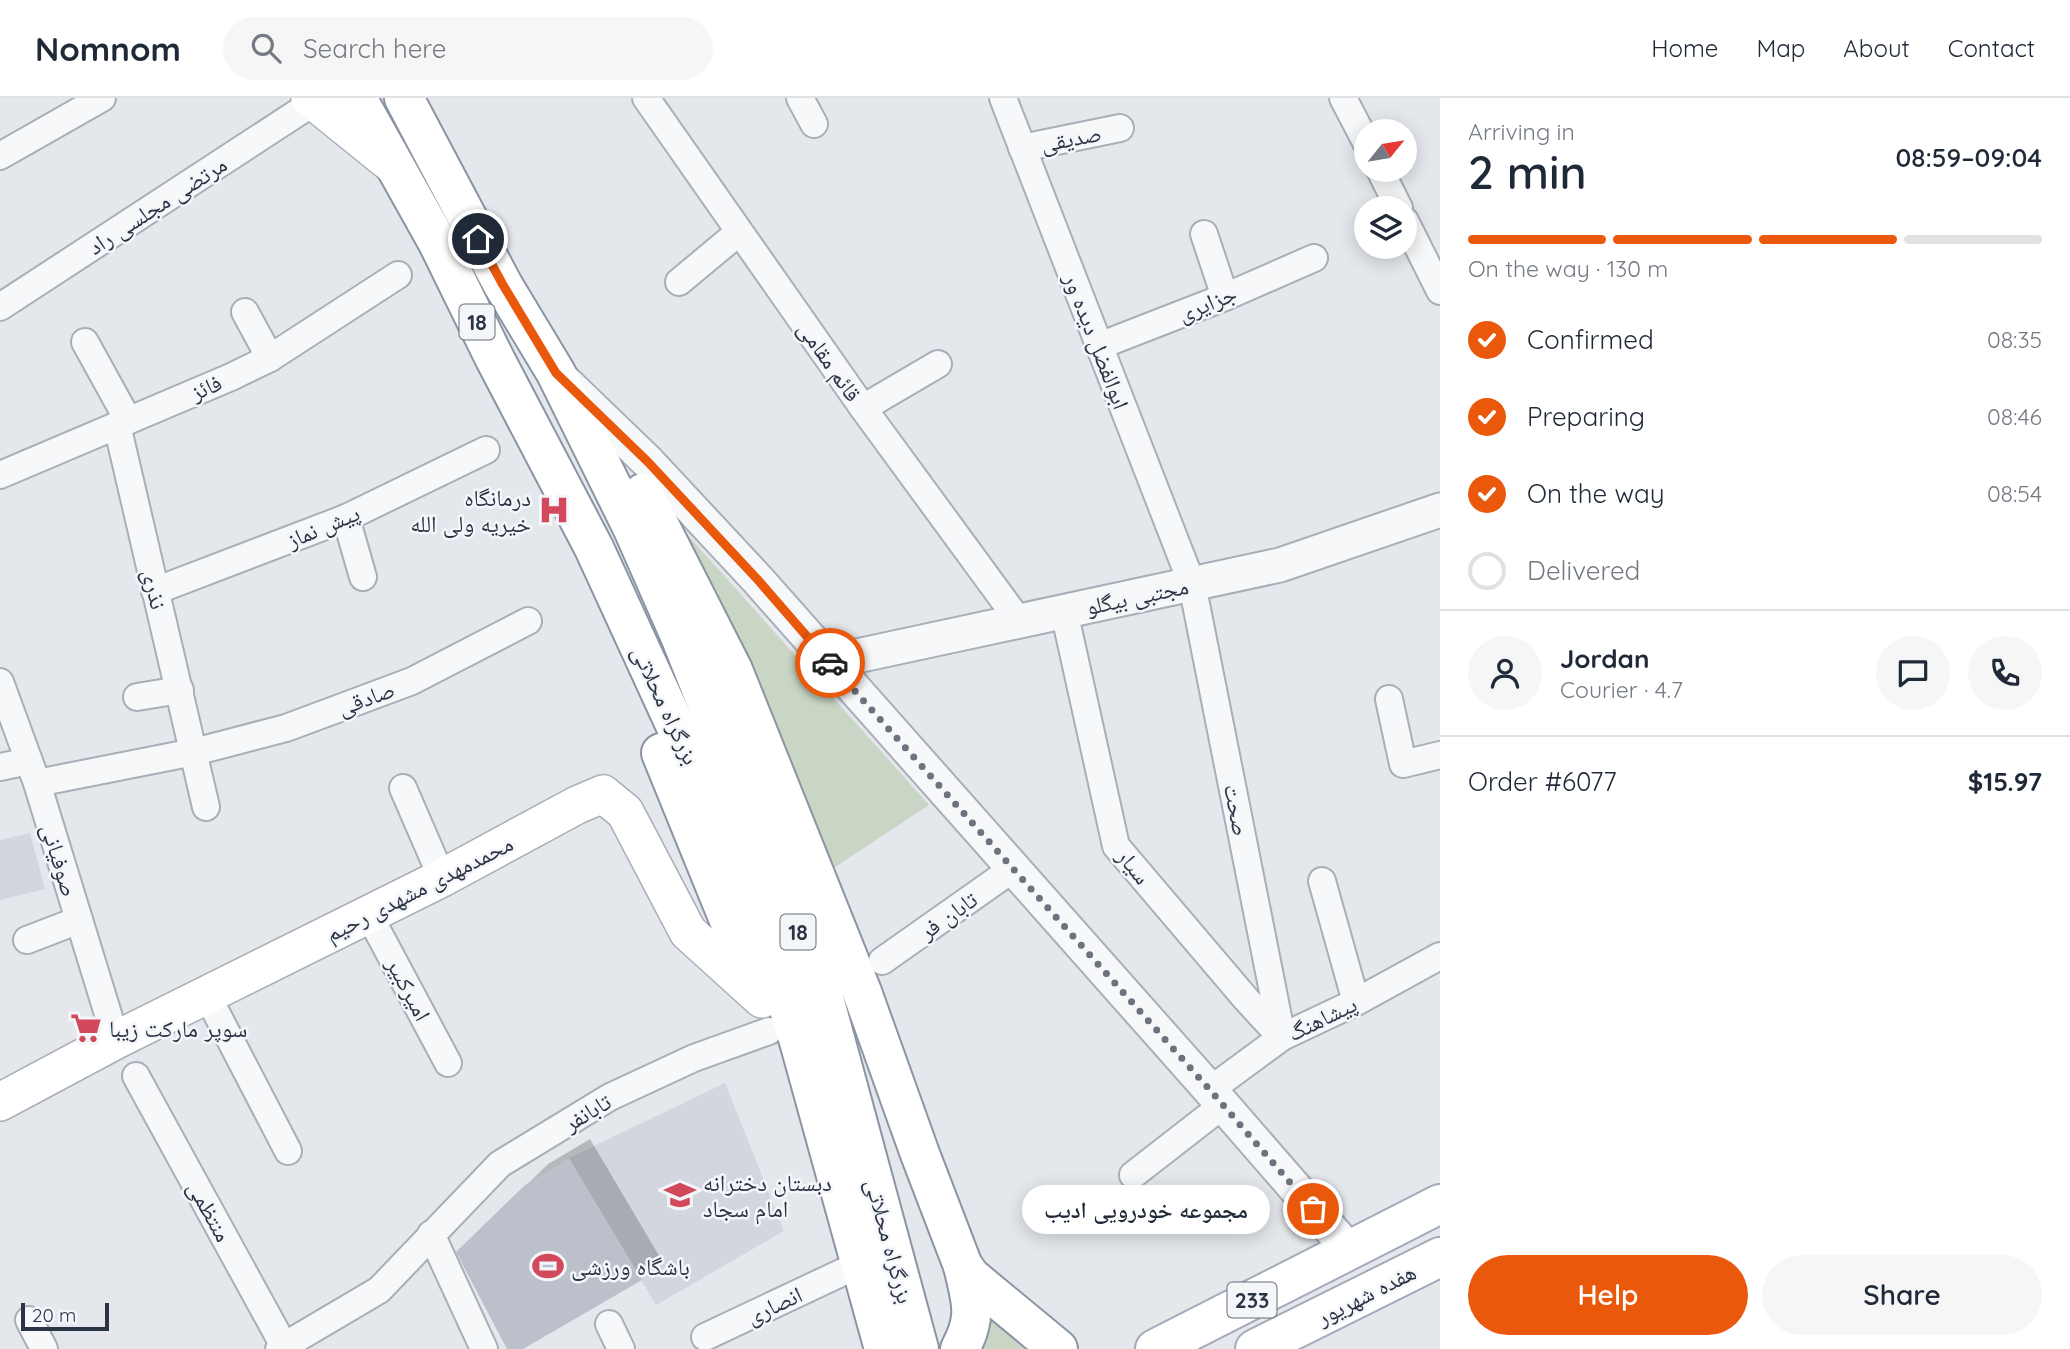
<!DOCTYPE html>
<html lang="en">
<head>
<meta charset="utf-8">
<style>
	:root { --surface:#fff; --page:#f6f6f7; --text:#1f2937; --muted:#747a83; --line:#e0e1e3; --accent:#ea580c }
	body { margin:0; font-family:Quicksand,"Noto Naskh Arabic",sans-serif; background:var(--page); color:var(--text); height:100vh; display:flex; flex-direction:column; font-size:26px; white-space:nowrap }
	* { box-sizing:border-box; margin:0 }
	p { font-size:23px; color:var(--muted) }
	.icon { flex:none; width:38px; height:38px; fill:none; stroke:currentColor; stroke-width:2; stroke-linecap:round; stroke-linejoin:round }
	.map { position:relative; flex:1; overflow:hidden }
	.sheet { display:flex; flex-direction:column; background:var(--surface); width:630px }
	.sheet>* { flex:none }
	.needle { width:46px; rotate:60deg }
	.fabs { position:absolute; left:1354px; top:21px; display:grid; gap:14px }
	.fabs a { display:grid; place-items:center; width:63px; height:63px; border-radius:50%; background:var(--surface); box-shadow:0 4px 18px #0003; font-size:35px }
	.scale { position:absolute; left:21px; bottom:18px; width:88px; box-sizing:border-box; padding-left:7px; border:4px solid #2b3445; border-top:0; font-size:19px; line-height:24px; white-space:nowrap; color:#2b3445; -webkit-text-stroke:5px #f4f6f9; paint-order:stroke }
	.pin { position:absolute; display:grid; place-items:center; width:60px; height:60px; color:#fff; margin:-30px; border:4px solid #fff; border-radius:50%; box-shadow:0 2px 7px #0007 }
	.courier { position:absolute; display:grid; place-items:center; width:70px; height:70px; margin:-35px; border:5px solid #ea580c; border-radius:50%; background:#fff; color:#222; box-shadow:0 2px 9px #0007 }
	.bubble { position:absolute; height:49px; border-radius:24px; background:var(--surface); box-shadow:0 4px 18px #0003; font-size:23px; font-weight:600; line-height:49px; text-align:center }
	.overview em { font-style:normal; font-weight:600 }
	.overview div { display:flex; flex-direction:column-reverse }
	.overview { display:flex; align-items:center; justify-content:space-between; height:119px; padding:0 28px }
	h1 { font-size:46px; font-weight:600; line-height:52px }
	.bar { display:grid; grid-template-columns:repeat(4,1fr); gap:10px 7px; align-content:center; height:84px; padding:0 28px }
	.bar i { height:9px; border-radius:5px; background:var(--line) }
	.bar .selected { background:var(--accent) }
	.bar p { grid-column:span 4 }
	.line { display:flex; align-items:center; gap:18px; padding:0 28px; border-top:2px solid var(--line) }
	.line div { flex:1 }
	.round { display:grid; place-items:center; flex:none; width:74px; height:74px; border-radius:37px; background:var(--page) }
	ol { padding:0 28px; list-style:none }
	li { display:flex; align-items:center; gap:21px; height:77px }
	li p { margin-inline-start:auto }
	li .icon { padding:7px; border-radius:50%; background:var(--accent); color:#fff; stroke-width:4 }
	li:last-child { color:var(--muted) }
	li i { width:38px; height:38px; border:4px solid var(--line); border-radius:50% }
	.primary-button { display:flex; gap:14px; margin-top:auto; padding:14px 28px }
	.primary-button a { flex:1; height:80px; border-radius:42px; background:var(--accent); color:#fff; font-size:28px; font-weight:600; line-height:80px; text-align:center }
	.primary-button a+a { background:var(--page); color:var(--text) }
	header { display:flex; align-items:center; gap:42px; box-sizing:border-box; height:98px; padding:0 35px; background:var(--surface); border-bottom:2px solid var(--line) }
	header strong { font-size:33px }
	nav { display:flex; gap:38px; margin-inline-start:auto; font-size:24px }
	.search { width:490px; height:63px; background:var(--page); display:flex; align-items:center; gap:18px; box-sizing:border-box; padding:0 24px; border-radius:38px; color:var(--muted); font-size:26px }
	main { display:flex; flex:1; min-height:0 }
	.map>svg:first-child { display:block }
</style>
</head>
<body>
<header>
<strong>Nomnom</strong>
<div class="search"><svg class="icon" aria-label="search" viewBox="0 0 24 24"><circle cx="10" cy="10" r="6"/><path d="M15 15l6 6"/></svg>Search here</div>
<nav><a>Home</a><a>Map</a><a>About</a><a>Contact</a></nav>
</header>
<main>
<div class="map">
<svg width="1440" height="1251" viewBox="0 0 1440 1251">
	<rect width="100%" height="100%" fill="#e4e7ec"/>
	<!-- built -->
	<g fill="#d2d6de">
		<path d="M30 735 45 791 0 802V742Z"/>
		<path d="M725 985 784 1133 656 1207 569 1060Z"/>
	</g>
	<!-- green -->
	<g fill="#c9d6c5">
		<path d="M660 406 929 707 832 771Z"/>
		<path d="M991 1210 1040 1251H978Z"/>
	</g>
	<!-- shadow -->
	<path fill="#0003" d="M590 1041 661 1161 640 1181 519 1251H509L479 1134 548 1066Z"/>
	<!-- building -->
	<path fill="#bbc0ca" d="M569 1060 642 1182 523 1251H507L456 1154 525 1087Z"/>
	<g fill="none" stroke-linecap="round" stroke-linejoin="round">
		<defs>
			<g id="minor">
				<path d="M646 0 863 310 1019 523"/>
				<path d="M800 0 814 26"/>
				<path d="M1003 0 1192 486 1282 939"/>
				<path d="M1343 0 1367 46"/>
				<path d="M1022 50 1120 30"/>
				<path d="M0 58 102 0"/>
				<path d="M1380 72 1399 110"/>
				<path d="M1405 123 1440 193"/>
				<path d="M1204 136 1225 199"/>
				<path d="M679 184 739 134"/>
				<path d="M0 209 314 4"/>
				<path d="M245 214 270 260"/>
				<path d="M85 244 128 322"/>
				<path d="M1099 248 1225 199 1314 160"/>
				<path d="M863 310 938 266"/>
				<path d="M117 327 206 709"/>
				<path d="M0 377 231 279 270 260 398 177"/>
				<path d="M346 420 363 479"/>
				<path d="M155 493 346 420 486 352"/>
				<path d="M1064 513 1116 748 1246 901 1280 938"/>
				<path d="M0 584 37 685 116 942"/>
				<path d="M137 599 180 592"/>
				<path d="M1389 601 1403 666 1440 657"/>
				<path d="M0 669 29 663"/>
				<path d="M37 685 194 654 286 630 412 583 528 523"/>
				<path d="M403 690 442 780"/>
				<path d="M1322 783 1356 904"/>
				<path d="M369 817 448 965"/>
				<path d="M27 842 79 822"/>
				<path d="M882 863 1014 770"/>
				<path d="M207 897 288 1053"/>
				<path d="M136 978 284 1248"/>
				<path d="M1210 992 1282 939 1356 904 1440 858"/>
				<path d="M1133 1077 1223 1007"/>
				<path d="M431 1136 484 1251"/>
				<path d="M29 1222 44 1251"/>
				<path d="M609 1226 621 1251"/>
				<path d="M705 1239 843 1174"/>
				<path d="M279 1251 379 1192 500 1066 610 999 694 960 769 933"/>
			</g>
			<g id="tertiary">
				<path d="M565 284 648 364 758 482 1210 992 1349 1152"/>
				<path d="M829 564 1280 467 1440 412"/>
			</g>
			<g id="secondary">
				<path d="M310 0 393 67"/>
				<path d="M0 1004 116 942 442 780 577 707 603 696 625 714 688 834 762 901"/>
			</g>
			<g id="primary">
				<path d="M1155 1251 1440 1106"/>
				<path d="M1255 1251 1440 1159"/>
			</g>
			<g id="trunk">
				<path d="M357 0 438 145 495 261 594 450 728 742 773 859 800 947 884 1251"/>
				<path d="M404 0 503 187 556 275 633 431 680 538 824 900 919 1251"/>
				<path d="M643 395 733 572 862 894 920 1056 963 1168 971 1179 1058 1251"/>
				<path d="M661 655 753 881"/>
				<path d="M960 1251C978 1218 971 1203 963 1168"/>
			</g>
		</defs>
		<!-- minor casing -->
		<use href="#minor" stroke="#a9aeb7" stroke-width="30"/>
		<!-- tertiary casing -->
		<use href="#tertiary" stroke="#a9aeb7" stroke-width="37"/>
		<!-- secondary casing -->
		<use href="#secondary" stroke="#a9aeb7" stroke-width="40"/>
		<!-- primary casing -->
		<use href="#primary" stroke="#a3abb8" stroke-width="42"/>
		<!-- trunk casing -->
		<use href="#trunk" stroke="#8b94a3" stroke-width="42"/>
		<!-- minor -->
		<use href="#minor" stroke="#f7f8fa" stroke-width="26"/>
		<!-- tertiary -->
		<use href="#tertiary" stroke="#f7f8fa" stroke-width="33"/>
		<!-- secondary -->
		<use href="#secondary" stroke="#fff" stroke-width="37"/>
		<!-- primary -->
		<use href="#primary" stroke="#fff" stroke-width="38"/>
		<!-- trunk -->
		<use href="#trunk" stroke="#fff" stroke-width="38"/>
	</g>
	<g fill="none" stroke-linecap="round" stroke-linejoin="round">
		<!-- done -->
		<path stroke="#6c737f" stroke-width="7" stroke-dasharray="0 12.6" d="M830 565 1210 992 1313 1111"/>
		<!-- route -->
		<path stroke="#ea580c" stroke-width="9" d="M478 141 503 187 556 275 648 364 758 482 830 565"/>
	</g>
	<!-- icons -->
	<defs>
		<symbol id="hospital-bare" viewBox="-9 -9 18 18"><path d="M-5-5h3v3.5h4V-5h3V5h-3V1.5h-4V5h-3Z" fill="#d1495b" stroke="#f4f6f9" stroke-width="2.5" paint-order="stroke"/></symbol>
		<symbol id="supermarket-bare" viewBox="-9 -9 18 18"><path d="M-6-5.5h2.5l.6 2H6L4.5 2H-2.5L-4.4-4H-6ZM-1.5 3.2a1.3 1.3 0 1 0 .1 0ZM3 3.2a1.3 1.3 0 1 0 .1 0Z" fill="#d1495b" stroke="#f4f6f9" stroke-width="2.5" paint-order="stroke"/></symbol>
		<symbol id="school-bare" viewBox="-9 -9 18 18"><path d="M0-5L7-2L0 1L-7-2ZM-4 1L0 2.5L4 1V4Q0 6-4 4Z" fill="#d1495b" stroke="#f4f6f9" stroke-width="2.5" paint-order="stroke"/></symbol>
		<symbol id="stadium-bare" viewBox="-9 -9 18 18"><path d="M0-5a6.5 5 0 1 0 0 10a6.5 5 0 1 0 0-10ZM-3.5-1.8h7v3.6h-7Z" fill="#d1495b" stroke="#f4f6f9" stroke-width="2.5" paint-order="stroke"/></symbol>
	</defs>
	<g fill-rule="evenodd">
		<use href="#hospital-bare" x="532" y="390" width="44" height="44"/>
		<use href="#supermarket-bare" x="64" y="908" width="44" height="44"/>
		<use href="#school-bare" x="658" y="1075" width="44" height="44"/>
		<use href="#stadium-bare" x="526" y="1146" width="44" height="44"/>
	</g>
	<g text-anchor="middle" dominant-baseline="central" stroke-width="5" stroke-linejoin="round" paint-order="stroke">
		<!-- shield labels -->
		<g fill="#f4f6f9" stroke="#676e7b" stroke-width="2">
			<rect x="459.5" y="206.5" width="35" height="35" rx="5"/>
			<rect x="780.5" y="816.5" width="35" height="35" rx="5"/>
			<rect x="1227.5" y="1184.5" width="49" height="35" rx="5"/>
		</g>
		<g font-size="21" font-weight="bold" fill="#2b3445">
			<text x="477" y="224">18</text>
			<text x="798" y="834">18</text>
			<text x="1252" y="1202">233</text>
		</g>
		<!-- street labels -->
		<g font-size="23" fill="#2b3445" stroke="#f4f6f9">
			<text transform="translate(1071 40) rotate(-11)">صدیقی</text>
			<text transform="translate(157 107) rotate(-33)">مرتضی مجلسی راد</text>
			<text transform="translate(1207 205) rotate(-22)">جزایری</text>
			<text transform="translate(1097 243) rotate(69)">ابوالفضل دیده ور</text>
			<text transform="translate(830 263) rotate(55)">قائم مقامی</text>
			<text transform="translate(206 289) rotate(-23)">فائز</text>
			<text transform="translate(323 428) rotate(-23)">پیش نماز</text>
			<text transform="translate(155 491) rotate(77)">نذری</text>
			<text transform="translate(1137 498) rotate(-12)">مجتبی بیگلو</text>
			<text transform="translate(366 600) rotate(-20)">صادقی</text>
			<text transform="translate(666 607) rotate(65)">بزرگراه محلاتی</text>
			<text transform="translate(1237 712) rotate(79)">صحت</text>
			<text transform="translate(60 762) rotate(73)">صوفیانی</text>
			<text transform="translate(1134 768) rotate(51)">سیار</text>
			<text transform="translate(419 790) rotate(-27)">محمدمهدی مشهدی رحیم</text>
			<text transform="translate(948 817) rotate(-35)">تابان فر</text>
			<text transform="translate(409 891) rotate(62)">امیرکبیر</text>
			<text transform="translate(1322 920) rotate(-26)">پیشاهنگ</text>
			<text transform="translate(587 1014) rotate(-31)">تابانفر</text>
			<text transform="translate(210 1113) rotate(61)">منتظمی</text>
			<text transform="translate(890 1143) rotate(75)">بزرگراه محلاتی</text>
			<text transform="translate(1366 1196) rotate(-27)">هفده شهریور</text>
			<text transform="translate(774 1207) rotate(-25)">انصاری</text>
		</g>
		<!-- poi labels -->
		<g font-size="23" fill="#2b3445" stroke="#f4f6f9" text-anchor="start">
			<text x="531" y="399" text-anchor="end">درمانگاه<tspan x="531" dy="26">خیریه ولی الله</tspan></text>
			<text x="109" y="930">سوپر مارکت زیبا</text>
			<text x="703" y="1084">دبستان دخترانه<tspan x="703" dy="26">امام سجاد</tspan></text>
			<text x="571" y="1168">باشگاه ورزشی</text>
		</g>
	</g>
</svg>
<div class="fabs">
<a><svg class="needle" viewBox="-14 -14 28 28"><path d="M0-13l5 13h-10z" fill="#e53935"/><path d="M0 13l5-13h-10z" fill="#747a83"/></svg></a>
<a><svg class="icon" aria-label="layers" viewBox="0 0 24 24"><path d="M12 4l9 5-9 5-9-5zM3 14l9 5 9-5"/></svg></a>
</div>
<div class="scale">20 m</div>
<div class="pin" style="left:1313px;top:1111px;background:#ea580c"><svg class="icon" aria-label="bag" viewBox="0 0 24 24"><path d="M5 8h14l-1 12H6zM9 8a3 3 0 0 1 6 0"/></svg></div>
<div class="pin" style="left:478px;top:141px;background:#1f2937"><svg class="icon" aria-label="home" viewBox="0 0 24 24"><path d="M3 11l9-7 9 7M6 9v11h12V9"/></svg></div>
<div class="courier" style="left:830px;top:565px"><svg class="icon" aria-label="car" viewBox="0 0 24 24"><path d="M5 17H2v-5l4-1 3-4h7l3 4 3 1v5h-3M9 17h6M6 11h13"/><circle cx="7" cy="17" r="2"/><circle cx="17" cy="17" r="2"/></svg></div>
<div class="bubble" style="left:1022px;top:1087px;width:248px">مجموعه خودرویی ادیب</div>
</div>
<section class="sheet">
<div class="overview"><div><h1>2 min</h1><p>Arriving in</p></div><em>08:59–09:04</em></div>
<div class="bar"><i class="selected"></i><i class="selected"></i><i class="selected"></i><i></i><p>On the way · 130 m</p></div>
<ol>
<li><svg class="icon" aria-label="check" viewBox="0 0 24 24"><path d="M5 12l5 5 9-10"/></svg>Confirmed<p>08:35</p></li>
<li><svg class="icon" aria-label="check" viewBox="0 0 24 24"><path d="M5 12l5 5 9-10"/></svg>Preparing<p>08:46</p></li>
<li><svg class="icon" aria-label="check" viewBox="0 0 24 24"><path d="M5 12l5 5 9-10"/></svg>On the way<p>08:54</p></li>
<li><i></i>Delivered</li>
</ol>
<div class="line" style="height:126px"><a class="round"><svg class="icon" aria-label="person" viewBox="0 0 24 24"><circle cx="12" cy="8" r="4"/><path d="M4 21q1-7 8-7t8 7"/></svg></a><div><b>Jordan</b><p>Courier · 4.7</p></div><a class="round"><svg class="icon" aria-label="chat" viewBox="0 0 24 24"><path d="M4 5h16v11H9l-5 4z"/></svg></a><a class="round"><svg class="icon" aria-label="phone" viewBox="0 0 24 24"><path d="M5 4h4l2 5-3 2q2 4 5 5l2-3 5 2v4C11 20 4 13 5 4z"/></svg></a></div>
<div class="line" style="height:91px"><div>Order #6077</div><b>$15.97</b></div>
<div class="primary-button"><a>Help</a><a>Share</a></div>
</section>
</main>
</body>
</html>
